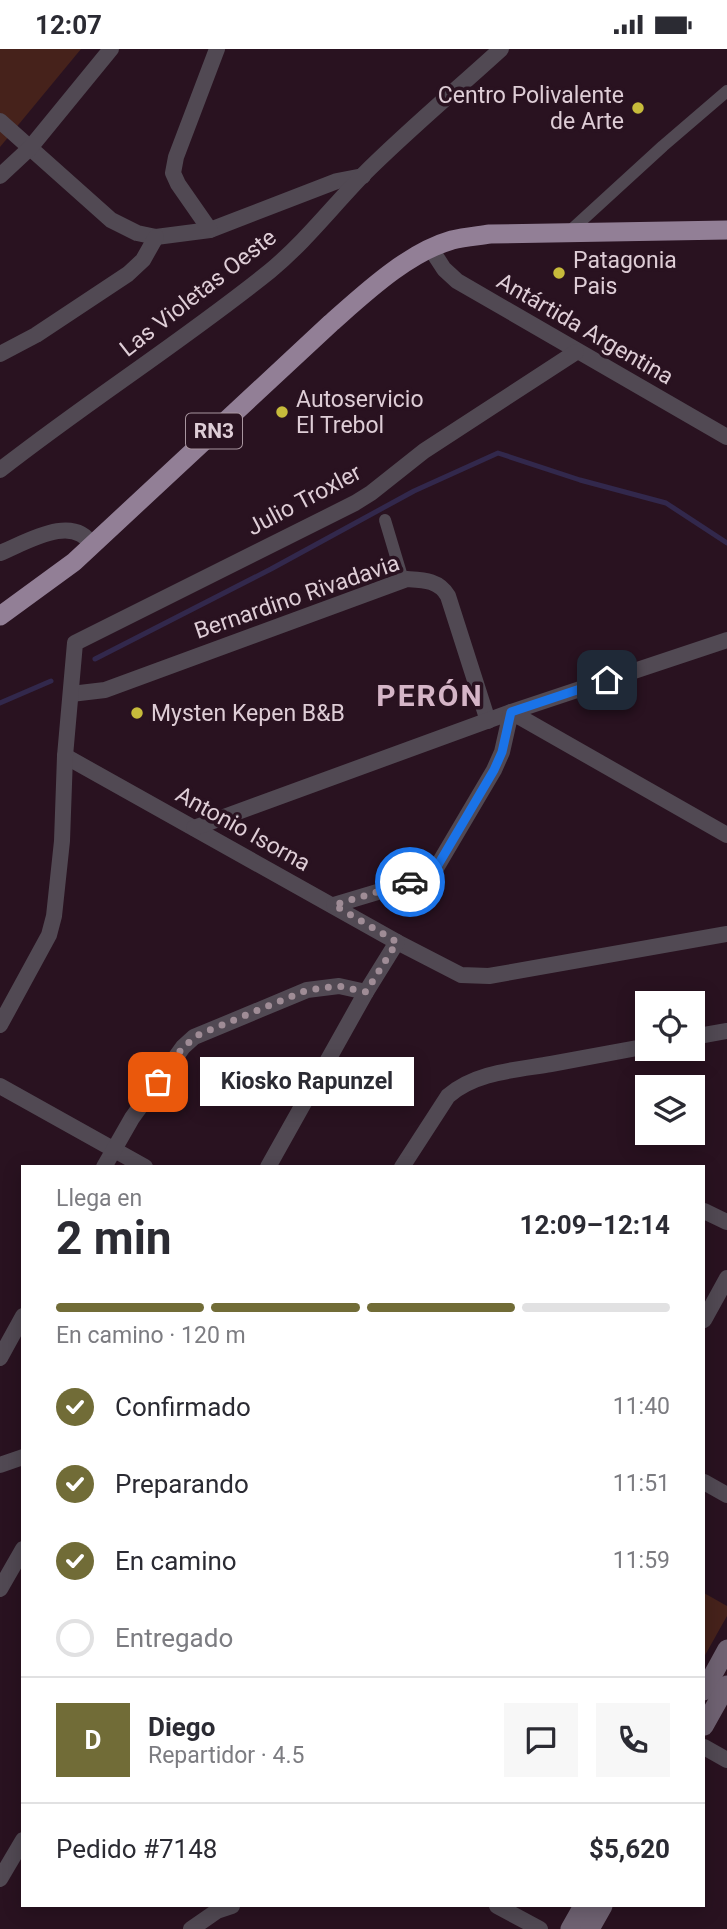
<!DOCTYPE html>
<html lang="es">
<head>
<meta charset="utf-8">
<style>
	:root { --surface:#fff; --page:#f7f7f7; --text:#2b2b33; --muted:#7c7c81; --line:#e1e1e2; --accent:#716c37 }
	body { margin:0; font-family:Roboto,sans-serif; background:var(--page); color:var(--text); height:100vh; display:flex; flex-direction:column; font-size:26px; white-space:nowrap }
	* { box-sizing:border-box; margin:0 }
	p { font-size:23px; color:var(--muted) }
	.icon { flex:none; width:38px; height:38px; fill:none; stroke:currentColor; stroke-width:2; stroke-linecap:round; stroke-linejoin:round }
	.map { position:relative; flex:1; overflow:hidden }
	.drawer { position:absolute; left:21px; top:1116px; width:684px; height:742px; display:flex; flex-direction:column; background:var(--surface); border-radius:0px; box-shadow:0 4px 18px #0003 }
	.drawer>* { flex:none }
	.tools { position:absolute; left:635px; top:942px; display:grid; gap:14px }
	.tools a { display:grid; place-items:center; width:70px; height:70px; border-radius:0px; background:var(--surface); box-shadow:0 4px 18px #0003; font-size:35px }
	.pin { position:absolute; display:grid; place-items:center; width:60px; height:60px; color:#fff; margin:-30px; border-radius:14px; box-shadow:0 4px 10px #0006 }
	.courier { position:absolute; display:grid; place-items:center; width:70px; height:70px; margin:-35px; border:5px solid #1a73e8; border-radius:50%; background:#fff; color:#222; box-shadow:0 2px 9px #0007 }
	.bubble { position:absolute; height:49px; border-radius:0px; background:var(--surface); box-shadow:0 4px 18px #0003; font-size:23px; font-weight:700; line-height:49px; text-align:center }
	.overview em { font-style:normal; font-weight:700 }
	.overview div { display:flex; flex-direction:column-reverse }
	.overview { display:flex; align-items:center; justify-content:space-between; height:119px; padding:0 35px }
	h1 { font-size:46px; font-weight:700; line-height:52px }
	.bar { display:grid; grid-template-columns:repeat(4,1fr); gap:10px 7px; align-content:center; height:84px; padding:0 35px }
	.bar i { height:9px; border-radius:5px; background:var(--line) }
	.bar .active { background:var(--accent) }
	.bar p { grid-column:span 4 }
	.line { display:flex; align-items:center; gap:18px; padding:0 35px; border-top:2px solid var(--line) }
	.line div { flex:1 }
	.round { display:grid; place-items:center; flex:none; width:74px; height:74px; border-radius:0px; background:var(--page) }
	ol { padding:0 35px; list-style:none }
	li { display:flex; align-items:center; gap:21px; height:77px }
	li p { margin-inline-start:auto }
	li .icon { padding:7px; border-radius:50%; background:var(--accent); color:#fff; stroke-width:4 }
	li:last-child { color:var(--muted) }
	li i { width:38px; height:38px; border:4px solid var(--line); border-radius:50% }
	.status { display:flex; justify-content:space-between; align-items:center; height:49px; padding:0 35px; background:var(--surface); direction:ltr }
	.status svg { height:19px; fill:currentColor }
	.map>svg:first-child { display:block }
</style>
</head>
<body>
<div class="status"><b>12:07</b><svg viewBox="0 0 49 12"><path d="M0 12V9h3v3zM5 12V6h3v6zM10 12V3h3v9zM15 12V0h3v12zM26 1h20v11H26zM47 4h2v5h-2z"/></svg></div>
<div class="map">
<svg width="727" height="1880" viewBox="0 0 727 1880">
	<rect width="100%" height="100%" fill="#291220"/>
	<!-- green -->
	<g fill="#46221b">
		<path d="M0 0H81L0 98Z"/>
		<path d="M704 1544 727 1557V1567L704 1608Z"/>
	</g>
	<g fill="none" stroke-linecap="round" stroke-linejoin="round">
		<!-- stream -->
		<g stroke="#32284c" stroke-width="5">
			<path d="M95 610 271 520 414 442 498 404 580 431 666 454 727 494"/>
			<path d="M0 654 51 632"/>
		</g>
		<!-- pedestrian -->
		<g stroke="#514953" stroke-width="12">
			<path d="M569 183 663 97 727 42"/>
			<path d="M385 471 403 531"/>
		</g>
		<!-- minor -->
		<g stroke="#514953" stroke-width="16">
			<path d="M0 72 111 171 137 184 156 188 210 181 337 132 363 127"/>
			<path d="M0 127 30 99 111 0"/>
			<path d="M210 181 178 135 173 124 176 108 217 0"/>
			<path d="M431 200 444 220 457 232 727 388"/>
			<path d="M0 305 36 286 128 225 143 211 156 188"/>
			<path d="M0 421C88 352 183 292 270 222 305 193 332 158 363 126 407 82 455 42 501 0"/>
			<path d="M0 504C27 493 73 464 92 496"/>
			<path d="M71 645 105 641 407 530C423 531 439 531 448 547L488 672"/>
			<path d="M65 707 397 893 461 926 489 927 727 885"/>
			<path d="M194 779 511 663 727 591"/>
			<path d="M334 856 421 830 435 821 494 721 502 703 511 663 727 786"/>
			<path d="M0 976 49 886 54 867 62 792 65 707 75 594 355 454 371 444 424 402 576 303"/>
			<path d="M693 988 727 982"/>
			<path d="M0 1037 145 1118"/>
			<path d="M104 1118 132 1069 183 998 194 988 307 941 339 937 366 943"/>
			<path d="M268 1118 366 943 397 893"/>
			<path d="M402 1118 448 1047C475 1023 516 1021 551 1015 583 1009 615 1003 648 997"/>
			<path d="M704 1162 727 1173"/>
			<path d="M704 1271 727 1229"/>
			<path d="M0 1309 23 1267"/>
			<path d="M0 1416 23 1408"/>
			<path d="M704 1433 727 1446"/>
			<path d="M0 1540 23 1500"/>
			<path d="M704 1698 727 1711"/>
			<path d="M0 1830 23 1791"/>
			<path d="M497 1857 540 1880"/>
			<path d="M191 1880 217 1862 232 1857"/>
		</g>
		<!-- secondary -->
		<g stroke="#6f6272" stroke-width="19">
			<path d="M704 1642 727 1600"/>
			<path d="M704 1677 727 1636"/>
			<path d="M570 1880 583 1857"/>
			<path d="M590 1880 603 1857"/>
		</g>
		<!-- trunk -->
		<path stroke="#927f96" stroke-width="19" d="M0 567 74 513 331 274C365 244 407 204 452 191 464 188 477 187 490 185L727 181"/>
	</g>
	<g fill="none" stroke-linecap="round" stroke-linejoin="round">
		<!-- done -->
		<path stroke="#9f8c96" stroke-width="7" stroke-dasharray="0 12.6" d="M158 1033 183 998 200 985 307 941 339 937 366 943 397 893 334 856 410 833"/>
		<!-- route -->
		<path stroke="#1a73e8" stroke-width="9" d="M410 833 421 830 435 821 494 721 502 703 511 663 607 631"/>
	</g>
	<!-- markers -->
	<g fill="#c7bb3b" stroke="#291220" stroke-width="2.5">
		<circle cx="638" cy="59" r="7"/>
		<circle cx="559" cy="224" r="7"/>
		<circle cx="282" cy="363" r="7"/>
		<circle cx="137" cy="664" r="7"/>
	</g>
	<g text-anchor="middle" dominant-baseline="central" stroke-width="7" stroke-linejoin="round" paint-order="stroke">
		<!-- shield labels -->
		<rect fill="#291220" stroke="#a8959f" stroke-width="2" x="186" y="364.5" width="56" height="35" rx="5"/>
		<g font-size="21" font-weight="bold" fill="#decdd6">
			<text x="214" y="382">RN3</text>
		</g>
		<!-- poi labels -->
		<g font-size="23" fill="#decdd6" stroke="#291220" text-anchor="start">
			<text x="624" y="46" text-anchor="end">Centro Polivalente<tspan x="624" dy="26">de Arte</tspan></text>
			<text x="573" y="211">Patagonia<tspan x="573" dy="26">Pais</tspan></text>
			<text x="296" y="350">Autoservicio<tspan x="296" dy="26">El Trebol</tspan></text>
			<text x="151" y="664">Mysten Kepen B&amp;B</text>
		</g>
		<!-- street labels -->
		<g font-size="23" fill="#decdd6" stroke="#291220">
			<text transform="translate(198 244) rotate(-38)">Las Violetas Oeste</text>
			<text transform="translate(585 280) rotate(30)">Antártida Argentina</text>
			<text transform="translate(304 451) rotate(-28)">Julio Troxler</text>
			<text transform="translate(297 548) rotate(-19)">Bernardino Rivadavia</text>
			<text transform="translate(243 780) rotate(29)">Antonio Isorna</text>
		</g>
		<!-- district labels -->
		<g font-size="30" font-weight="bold" letter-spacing="2" fill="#d5b5c7" stroke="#291220">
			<text x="430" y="646">PERÓN</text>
		</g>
	</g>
</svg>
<div class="tools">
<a><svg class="icon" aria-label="locate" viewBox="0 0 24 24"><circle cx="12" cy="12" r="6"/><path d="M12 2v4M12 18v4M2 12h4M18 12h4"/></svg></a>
<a><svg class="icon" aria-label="layers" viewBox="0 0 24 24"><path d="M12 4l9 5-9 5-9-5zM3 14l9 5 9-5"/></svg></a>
</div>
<div class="pin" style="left:158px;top:1033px;background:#ea580c"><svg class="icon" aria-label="bag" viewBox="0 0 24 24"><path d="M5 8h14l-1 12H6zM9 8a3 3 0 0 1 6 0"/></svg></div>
<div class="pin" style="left:607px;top:631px;background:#1f2937"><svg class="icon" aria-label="home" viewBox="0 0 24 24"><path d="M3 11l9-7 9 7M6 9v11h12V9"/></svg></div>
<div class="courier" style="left:410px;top:833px"><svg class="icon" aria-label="car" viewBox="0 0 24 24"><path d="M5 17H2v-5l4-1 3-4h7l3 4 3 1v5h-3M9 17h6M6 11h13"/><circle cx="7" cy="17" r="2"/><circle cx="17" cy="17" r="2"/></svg></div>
<div class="bubble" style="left:200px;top:1008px;width:214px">Kiosko Rapunzel</div>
<section class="drawer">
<div class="overview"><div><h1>2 min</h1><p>Llega en</p></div><em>12:09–12:14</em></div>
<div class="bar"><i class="active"></i><i class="active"></i><i class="active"></i><i></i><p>En camino · 120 m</p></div>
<ol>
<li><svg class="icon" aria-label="check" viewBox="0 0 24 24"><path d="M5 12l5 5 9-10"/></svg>Confirmado<p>11:40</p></li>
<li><svg class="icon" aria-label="check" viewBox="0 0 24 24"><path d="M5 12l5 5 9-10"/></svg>Preparando<p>11:51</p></li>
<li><svg class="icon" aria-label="check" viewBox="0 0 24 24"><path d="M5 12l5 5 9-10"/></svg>En camino<p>11:59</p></li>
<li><i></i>Entregado</li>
</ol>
<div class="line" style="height:126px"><b class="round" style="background:var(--accent);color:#fff">D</b><div><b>Diego</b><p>Repartidor · 4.5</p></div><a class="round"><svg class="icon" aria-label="chat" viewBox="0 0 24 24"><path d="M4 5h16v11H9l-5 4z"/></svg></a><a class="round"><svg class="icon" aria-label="phone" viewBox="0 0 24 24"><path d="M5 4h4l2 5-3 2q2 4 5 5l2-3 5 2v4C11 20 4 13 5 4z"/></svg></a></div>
<div class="line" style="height:91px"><div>Pedido #7148</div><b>$5,620</b></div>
</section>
</div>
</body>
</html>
